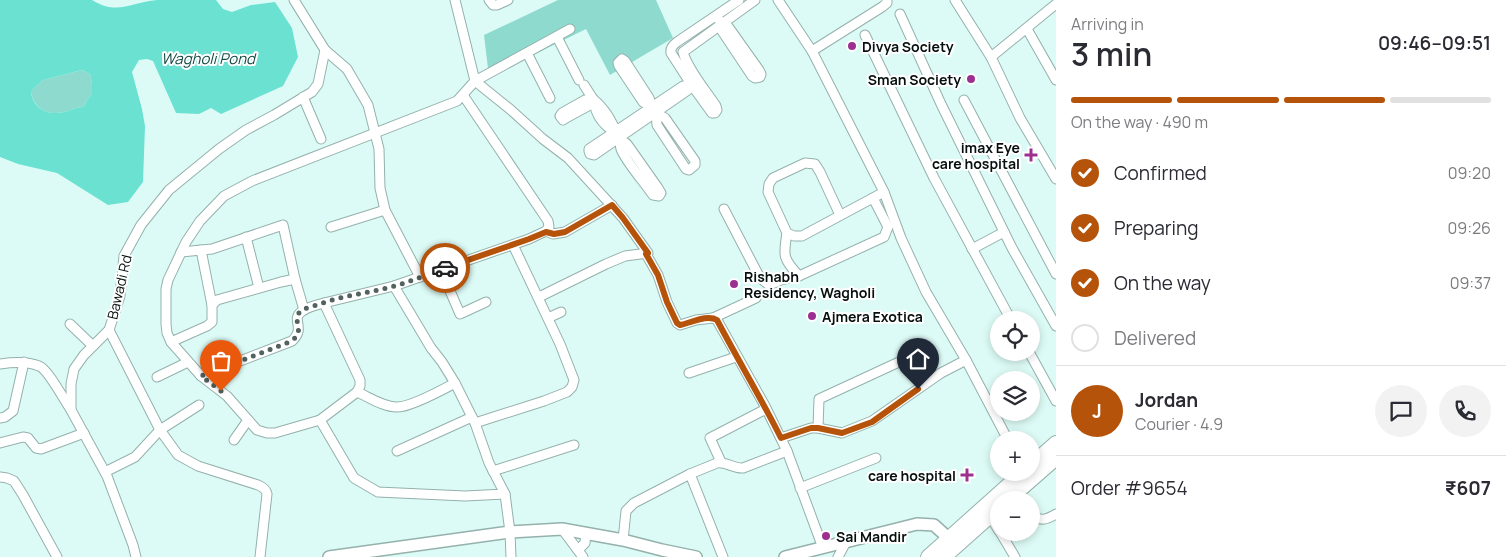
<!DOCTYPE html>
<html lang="en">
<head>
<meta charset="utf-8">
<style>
	:root { --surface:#fff; --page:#f2f2f3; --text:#2b2b33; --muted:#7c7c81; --line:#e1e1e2; --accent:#b45309 }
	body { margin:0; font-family:Manrope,sans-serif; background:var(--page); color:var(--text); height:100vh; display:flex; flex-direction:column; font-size:19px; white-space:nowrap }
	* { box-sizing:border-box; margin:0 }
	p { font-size:16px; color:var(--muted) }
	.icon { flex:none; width:28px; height:28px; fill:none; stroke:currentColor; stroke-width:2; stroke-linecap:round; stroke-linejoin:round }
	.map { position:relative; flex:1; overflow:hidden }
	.details { display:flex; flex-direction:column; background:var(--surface); width:450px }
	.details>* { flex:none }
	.buttons { position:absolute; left:990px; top:311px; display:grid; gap:10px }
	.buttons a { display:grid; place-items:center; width:50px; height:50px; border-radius:50%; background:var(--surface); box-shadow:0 2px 8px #0003; font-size:25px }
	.pin { position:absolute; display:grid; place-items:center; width:42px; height:42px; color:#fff; margin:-51px -21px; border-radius:50% 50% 50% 0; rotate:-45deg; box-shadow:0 0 5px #0007 }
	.pin .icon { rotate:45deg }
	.courier { position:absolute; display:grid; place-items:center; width:50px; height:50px; margin:-25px; border:4px solid #b45309; border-radius:50%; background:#fff; color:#222; box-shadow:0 1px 6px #0007 }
	.summary em { font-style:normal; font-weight:600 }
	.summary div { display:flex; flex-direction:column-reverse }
	.summary { display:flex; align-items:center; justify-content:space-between; height:85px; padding:0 15px }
	h1 { font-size:32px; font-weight:600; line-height:38px }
	.bar { display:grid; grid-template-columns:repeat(4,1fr); gap:8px 5px; align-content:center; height:60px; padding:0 15px }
	.bar i { height:6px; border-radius:4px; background:var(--line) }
	.bar .current { background:var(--accent) }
	.bar p { grid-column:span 4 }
	.line { display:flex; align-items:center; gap:12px; padding:0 15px; border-top:1px solid var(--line) }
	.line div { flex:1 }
	.round { display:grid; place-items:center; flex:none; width:52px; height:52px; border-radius:26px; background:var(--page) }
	ol { padding:0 15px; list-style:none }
	li { display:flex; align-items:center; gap:15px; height:55px }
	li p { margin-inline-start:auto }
	li .icon { padding:5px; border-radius:50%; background:var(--accent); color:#fff; stroke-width:4 }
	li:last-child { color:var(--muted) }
	li i { width:28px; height:28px; border:2px solid var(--line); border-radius:50% }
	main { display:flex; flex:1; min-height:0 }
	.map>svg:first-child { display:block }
</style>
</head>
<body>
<main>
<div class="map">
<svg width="1056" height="557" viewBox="0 0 1056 557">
	<rect width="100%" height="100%" fill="#ddfbf6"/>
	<!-- green -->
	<g fill="#8edacf">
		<path d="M558 0H656L673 38 610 75 586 29 489 77 484 35Z"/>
		<path d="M82 70 90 74 92 83V94C87 98 87 103 83 107 75 107 71 111 64 112 46 116 35 109 31 93L34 88 43 80Z"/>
	</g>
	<!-- water -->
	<path fill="#6be1d2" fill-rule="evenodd" d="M0 0H92C118 16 131 2 157 0 176 0 196 0 216 0L223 9 232 12 251 5 275 2 292 28 298 57 283 86 221 114 211 108 199 114 176 113 153 61 147 59 139 60 132 72 142 109 145 126 143 182 128 202 108 205 57 173 18 164 0 157ZM82 70 90 74 92 83V94C87 98 87 103 83 107 75 107 71 111 64 112 47 116 34 109 31 93L34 88 43 80Z"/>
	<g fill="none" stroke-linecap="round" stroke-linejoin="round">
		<defs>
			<g id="minor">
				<path d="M455 0 475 81 511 110 543 139 568 158 623 218 648 253 625 256 606 264 539 297"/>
				<path d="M489 0 493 5H497L508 0"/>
				<path d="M739 0 677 42C673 45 670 48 671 53L691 84 712 113H715L717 110 716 106C706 91 687 68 683 52L755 0"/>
				<path d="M778 0 812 51 884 192 901 238 926 292 966 360 1008 440"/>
				<path d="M955 0 991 57 1020 118 1056 179"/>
				<path d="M900 14 941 104 1012 248 1056 326"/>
				<path d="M719 20 722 23 727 25 759 70 761 74 760 77 755 78 752 76 722 31V23"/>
				<path d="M1027 29 1056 80"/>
				<path d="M865 35 934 178 1011 320"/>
				<path d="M557 37 579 80"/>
				<path d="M325 50 347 69 368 105 379 149 380 188 385 210 420 277"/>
				<path d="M812 51 882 7 887 3V0"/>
				<path d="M527 53 550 98"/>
				<path d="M991 57 1056 4"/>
				<path d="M691 84 683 86 589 149V151L590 154 594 155 688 90 694 82"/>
				<path d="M584 85 593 99"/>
				<path d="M303 97 321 139"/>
				<path d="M593 99 588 106 566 118 563 120 560 116 562 113 585 100Z"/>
				<path d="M964 100 1056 274"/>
				<path d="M652 107 643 102 619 66 618 63 622 59 625 61 649 98 652 107 656 113 665 118 695 161V165L689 170 686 169 657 125 656 113"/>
				<path d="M615 132C601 124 596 114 593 99 606 109 612 123 619 137 620 141 620 145 621 149 625 160 643 181 650 191L653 195 659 196 661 193 658 188 627 144 619 138"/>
				<path d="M724 209 760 278 769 285 781 280 799 276"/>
				<path d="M840 215 820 172 815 164 805 163 773 178 769 184 768 192 787 233 794 236H802L884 192"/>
				<path d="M331 227 385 210"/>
				<path d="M546 231 553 234 565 232 612 205"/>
				<path d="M787 233C783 256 783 259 799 276L884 237 888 227 873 198"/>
				<path d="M246 237 259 288"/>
				<path d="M972 249 1004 232"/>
				<path d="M201 250 212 305"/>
				<path d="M646 254 658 275 667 302 677 323 680 325 696 320 713 318 717 320 765 406 787 451 823 548"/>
				<path d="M441 270 460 314 486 302"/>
				<path d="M295 279 304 310"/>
				<path d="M394 286 431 348 442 362 455 383 475 423 489 463 505 494 465 496 378 492 354 478 320 420 275 433H267L257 430 227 396 201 376 171 342 167 333 166 324V289L168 280 186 242 200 221 224 196 252 181 457 101 475 81 570 29"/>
				<path d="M548 318 561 312"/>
				<path d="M713 318 756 298"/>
				<path d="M70 324 93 346"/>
				<path d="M109 330 160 430 178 455 198 466 258 485C263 487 266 489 267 494L260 557"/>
				<path d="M171 342 207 326 212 322V305L217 300 281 282 295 279 283 225 212 249 181 252"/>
				<path d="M1029 352 1056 401"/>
				<path d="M0 364C13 362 27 361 39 366 48 369 64 400 71 410"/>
				<path d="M689 373 736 357"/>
				<path d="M201 376 292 341C306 328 291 320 301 312 307 307 317 305 324 303"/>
				<path d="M157 377 188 362"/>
				<path d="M357 392C369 397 383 407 397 407 411 407 442 390 455 383"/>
				<path d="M0 418 5 417 13 411 24 362"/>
				<path d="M320 420 357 392 360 386V380L324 303 394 286 529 239 546 231 549 227 548 221 463 95"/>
				<path d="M475 423 544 401 567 392 572 387 574 380 560 344 513 245"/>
				<path d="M818 428 819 399 899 362"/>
				<path d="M781 438 811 428H818L842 433 872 421 941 373 966 360"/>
				<path d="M234 440 248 420"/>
				<path d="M0 443 23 437 28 438 36 448 41 449 84 433"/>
				<path d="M397 451 472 417"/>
				<path d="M721 462 710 438 766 409"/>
				<path d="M493 471 574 445"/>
				<path d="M105 472 135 457 160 430 199 405"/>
				<path d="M690 474 723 557"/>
				<path d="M0 477 7 478 14 481 23 495 57 557"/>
				<path d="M800 488 876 458"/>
				<path d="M505 494 510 532 511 557"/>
				<path d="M990 516 999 531"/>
				<path d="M1031 516C1042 521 1046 520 1056 514"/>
				<path d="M562 529 583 557"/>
				<path d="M1000 532 1015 557"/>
				<path d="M623 540 626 511 634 503 690 474 717 463C725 461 734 469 743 468L787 451"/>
				<path d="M578 550 585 543 586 533"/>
				<path d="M136 557 133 545 107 476 71 410V384L74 369 84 355 109 330 120 296 124 256 141 225 169 190 219 149 246 130 274 115 312 92 318 84 325 50 294 0"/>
				<path d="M838 557 847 540"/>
			</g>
			<g id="major">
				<path d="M329 557 510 532 562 529 623 540 662 550 696 557"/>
				<path d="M785 557 917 524 934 525 954 543"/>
			</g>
			<g id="highway">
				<path d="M1031 465 1056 443"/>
				<path d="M1008 500 1056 458"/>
				<path d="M928 557 1023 472"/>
				<path d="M944 557 999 508"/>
			</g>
		</defs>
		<!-- minor casing -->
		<use href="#minor" stroke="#94b1ac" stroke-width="11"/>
		<!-- major casing -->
		<use href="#major" stroke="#94b1ac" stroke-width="14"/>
		<!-- highway casing -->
		<use href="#highway" stroke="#94b1ac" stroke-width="16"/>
		<!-- minor -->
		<use href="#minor" stroke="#fff" stroke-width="9"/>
		<!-- major -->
		<use href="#major" stroke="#fff" stroke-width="11"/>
		<!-- highway -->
		<use href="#highway" stroke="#fff" stroke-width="14"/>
	</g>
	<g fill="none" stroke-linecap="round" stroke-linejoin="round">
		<!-- done -->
		<path stroke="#51625f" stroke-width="5" stroke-dasharray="0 9" d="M221 391 201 376 292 341C306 328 292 322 299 313 303 308 314 306 320 304 344 295 370 293 395 286 412 281 428 274 445 268"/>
		<!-- route -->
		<path stroke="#b45309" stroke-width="6" d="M445 268 529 239 546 232 554 234 565 232 612 205 623 218 648 253 646 254 658 275 667 302 677 323 680 325C691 323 707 314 717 320 738 360 761 398 781 438L811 428H818L842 433 872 422 918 389"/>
	</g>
	<!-- markers -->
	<g fill="#9c3091" stroke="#fff" stroke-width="2">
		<circle cx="852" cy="46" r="5"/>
		<circle cx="971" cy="79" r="5"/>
		<path d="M1028.5 147.5h5v5h5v5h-5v5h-5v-5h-5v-5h5z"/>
		<circle cx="734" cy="284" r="5"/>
		<circle cx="812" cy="316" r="5"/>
		<path d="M964.5 467.5h5v5h5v5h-5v5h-5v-5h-5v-5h5z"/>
		<circle cx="826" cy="536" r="5"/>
	</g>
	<g text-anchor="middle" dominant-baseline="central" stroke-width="4" stroke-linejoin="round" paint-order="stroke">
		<!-- poi labels -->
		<g font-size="14" font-weight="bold" fill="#050f0d" stroke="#fff" text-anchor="start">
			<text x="862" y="46">Divya Society</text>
			<text x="961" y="79" text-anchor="end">Sman Society</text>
			<text x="1020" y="147" text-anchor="end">imax Eye<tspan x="1020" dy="16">care hospital</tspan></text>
			<text x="744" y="276">Rishabh<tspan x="744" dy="16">Residency, Wagholi</tspan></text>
			<text x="822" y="316">Ajmera Exotica</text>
			<text x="956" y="475" text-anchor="end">care hospital</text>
			<text x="836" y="536">Sai Mandir</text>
		</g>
		<!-- street labels -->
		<g font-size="14" fill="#050f0d" stroke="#fff">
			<text transform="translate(119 287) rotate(-77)">Bawadi Rd</text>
		</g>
		<!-- water labels -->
		<g font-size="15" font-style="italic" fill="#164a44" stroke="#fff">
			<text x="208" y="58">Wagholi Pond</text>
		</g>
	</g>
</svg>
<div class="buttons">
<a><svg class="icon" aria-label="locate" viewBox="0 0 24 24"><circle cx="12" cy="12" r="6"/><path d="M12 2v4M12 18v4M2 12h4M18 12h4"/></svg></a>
<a><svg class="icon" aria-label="layers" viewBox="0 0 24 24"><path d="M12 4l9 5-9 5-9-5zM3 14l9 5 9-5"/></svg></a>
<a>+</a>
<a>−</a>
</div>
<div class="pin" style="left:221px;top:391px;background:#ea580c"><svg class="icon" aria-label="bag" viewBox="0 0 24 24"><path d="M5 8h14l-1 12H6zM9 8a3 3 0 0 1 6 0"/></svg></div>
<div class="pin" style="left:918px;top:389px;background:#1f2937"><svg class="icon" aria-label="home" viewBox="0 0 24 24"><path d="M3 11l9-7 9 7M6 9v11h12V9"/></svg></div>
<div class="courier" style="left:445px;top:268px"><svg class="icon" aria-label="car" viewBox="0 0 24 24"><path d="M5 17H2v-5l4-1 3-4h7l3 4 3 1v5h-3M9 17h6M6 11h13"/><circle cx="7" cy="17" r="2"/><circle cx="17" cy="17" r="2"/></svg></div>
</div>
<section class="details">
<div class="summary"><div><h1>3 min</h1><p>Arriving in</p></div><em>09:46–09:51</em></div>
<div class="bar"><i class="current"></i><i class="current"></i><i class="current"></i><i></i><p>On the way · 490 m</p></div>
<ol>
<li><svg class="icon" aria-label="check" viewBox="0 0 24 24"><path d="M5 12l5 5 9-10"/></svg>Confirmed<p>09:20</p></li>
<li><svg class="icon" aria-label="check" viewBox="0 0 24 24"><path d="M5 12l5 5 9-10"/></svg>Preparing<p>09:26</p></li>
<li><svg class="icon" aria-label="check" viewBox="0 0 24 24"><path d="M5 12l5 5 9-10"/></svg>On the way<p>09:37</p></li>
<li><i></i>Delivered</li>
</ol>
<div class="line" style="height:90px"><b class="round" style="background:var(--accent);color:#fff">J</b><div><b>Jordan</b><p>Courier · 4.9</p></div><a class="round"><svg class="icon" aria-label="chat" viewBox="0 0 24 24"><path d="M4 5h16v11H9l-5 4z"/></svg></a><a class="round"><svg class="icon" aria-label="phone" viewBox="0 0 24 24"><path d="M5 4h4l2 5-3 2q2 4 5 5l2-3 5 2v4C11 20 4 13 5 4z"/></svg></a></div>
<div class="line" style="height:65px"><div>Order #9654</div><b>₹607</b></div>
</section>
</main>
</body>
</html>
